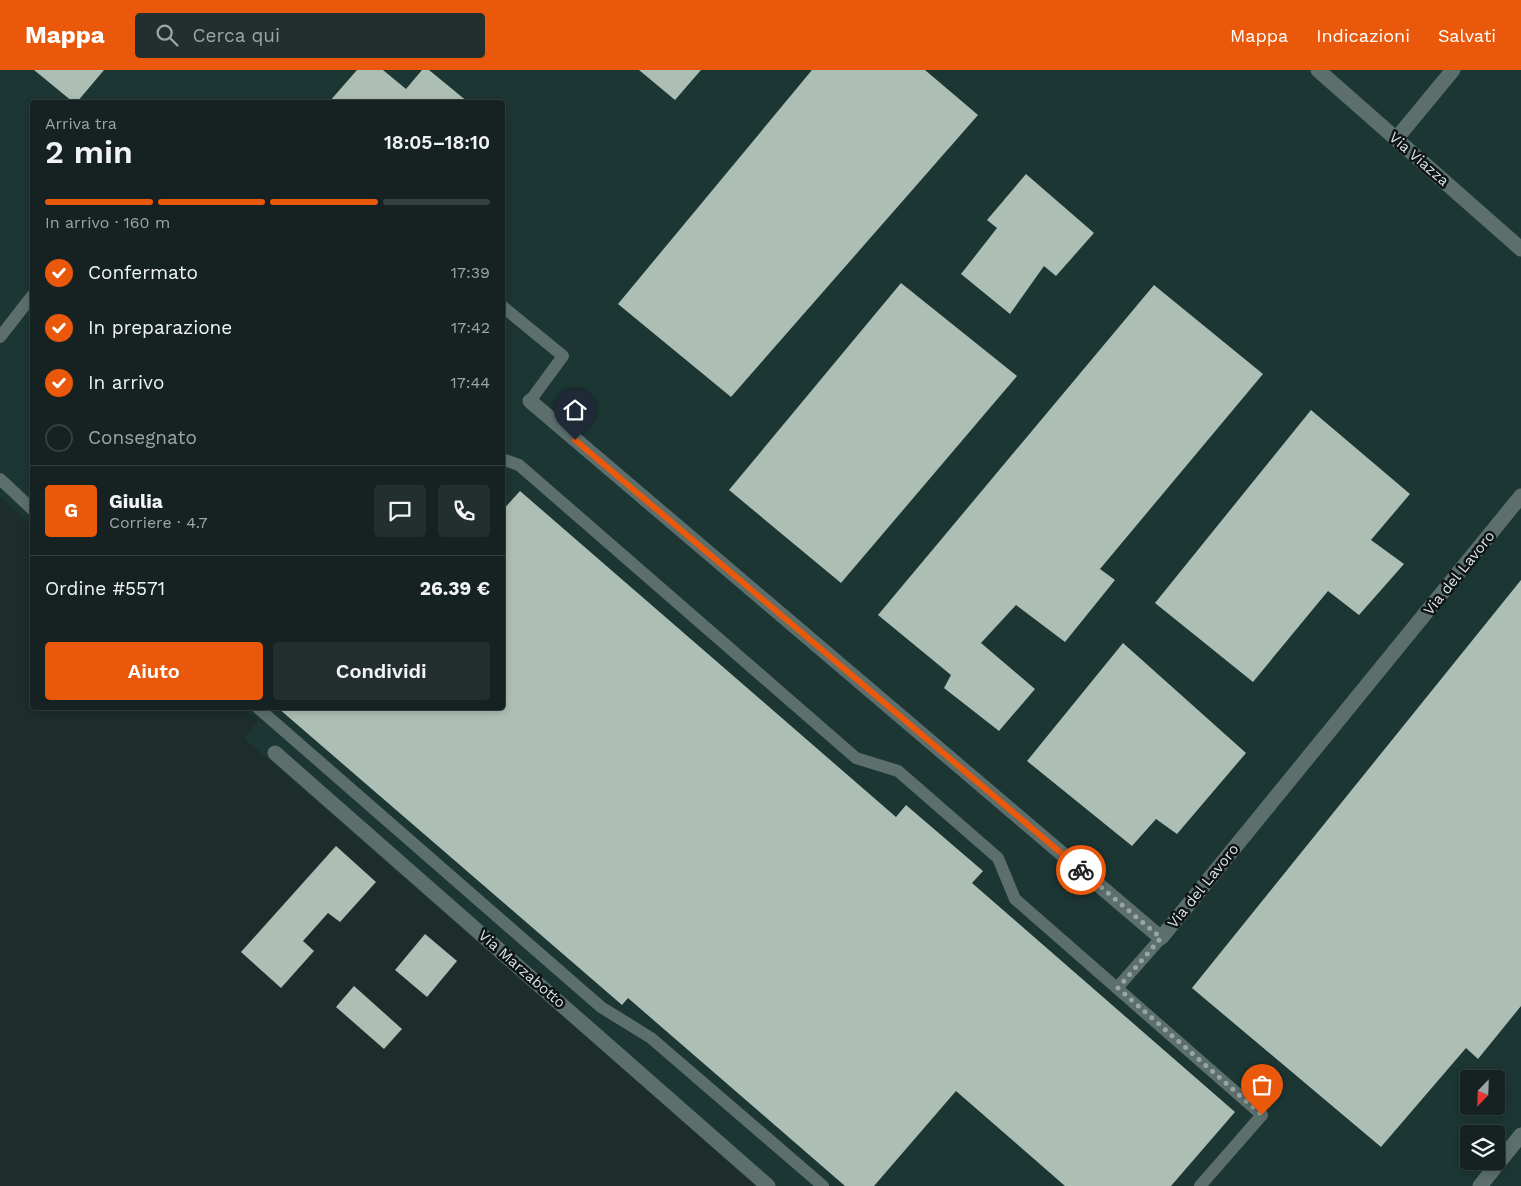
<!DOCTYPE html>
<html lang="it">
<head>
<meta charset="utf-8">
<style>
	:root { --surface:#162221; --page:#232f2e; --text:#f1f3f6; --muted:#9ea4a5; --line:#353f3f; --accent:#ea580c }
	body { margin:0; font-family:"Work Sans",sans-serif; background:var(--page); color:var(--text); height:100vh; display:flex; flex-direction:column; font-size:19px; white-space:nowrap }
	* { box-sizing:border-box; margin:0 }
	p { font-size:16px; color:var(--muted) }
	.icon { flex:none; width:28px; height:28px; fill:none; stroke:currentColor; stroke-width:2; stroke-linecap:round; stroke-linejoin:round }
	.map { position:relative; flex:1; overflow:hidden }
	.drawer { position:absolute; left:30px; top:30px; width:475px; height:610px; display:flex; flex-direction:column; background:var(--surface); border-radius:5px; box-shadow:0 2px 8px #0003,0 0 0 1px var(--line) }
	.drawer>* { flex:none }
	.needle { width:32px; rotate:203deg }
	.controls { position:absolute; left:1460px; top:1000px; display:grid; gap:10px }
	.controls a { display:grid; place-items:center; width:45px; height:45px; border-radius:5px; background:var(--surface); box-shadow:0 2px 8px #0003,0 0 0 1px var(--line); font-size:25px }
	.pin { position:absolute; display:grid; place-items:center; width:42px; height:42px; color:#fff; margin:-51px -21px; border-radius:50% 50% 50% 0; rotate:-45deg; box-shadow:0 0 5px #0007 }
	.pin .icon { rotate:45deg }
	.courier { position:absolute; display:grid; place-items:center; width:50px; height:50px; margin:-25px; border:4px solid #ea580c; border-radius:50%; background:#fff; color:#222; box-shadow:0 1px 6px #0007 }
	.summary em { font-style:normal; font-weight:600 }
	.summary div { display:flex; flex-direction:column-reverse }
	.summary { display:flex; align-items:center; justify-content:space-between; height:85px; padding:0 15px }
	h1 { font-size:32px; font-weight:600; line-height:38px }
	.bar { display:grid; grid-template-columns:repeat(4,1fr); gap:8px 5px; align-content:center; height:60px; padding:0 15px }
	.bar i { height:6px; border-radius:4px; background:var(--line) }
	.bar .on { background:var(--accent) }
	.bar p { grid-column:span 4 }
	.line { display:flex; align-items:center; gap:12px; padding:0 15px; border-top:1px solid var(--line) }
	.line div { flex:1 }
	.round { display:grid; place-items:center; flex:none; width:52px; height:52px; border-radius:5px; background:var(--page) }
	ol { padding:0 15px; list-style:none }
	li { display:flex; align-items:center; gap:15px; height:55px }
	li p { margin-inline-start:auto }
	li .icon { padding:5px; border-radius:50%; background:var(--accent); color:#fff; stroke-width:4 }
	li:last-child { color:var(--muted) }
	li i { width:28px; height:28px; border:2px solid var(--line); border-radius:50% }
	.cta { display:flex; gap:10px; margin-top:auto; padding:10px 15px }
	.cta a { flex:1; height:58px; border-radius:5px; background:var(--accent); color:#fff; font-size:20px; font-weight:600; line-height:58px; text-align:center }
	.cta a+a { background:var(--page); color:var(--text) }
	header { display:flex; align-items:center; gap:30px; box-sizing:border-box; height:70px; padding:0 25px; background:var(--accent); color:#fff }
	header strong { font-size:24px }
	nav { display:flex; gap:28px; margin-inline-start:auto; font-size:18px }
	.search { width:350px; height:45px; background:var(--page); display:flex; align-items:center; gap:12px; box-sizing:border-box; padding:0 18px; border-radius:5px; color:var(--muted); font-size:19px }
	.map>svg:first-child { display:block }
</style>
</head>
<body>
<header>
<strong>Mappa</strong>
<div class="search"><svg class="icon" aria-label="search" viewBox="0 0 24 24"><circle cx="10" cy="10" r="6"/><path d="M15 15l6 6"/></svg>Cerca qui</div>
<nav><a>Mappa</a><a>Indicazioni</a><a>Salvati</a></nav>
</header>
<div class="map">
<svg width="1521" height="1116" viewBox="0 0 1521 1116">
	<rect width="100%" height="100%" fill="#1d2d2c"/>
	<!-- built -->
	<path fill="#1c3634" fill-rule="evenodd" d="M0 0H1521V1116H756L244 668 258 651 242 638H502V32H32V455L0 427ZM1469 1009H1496V1036H1469ZM1469 1064H1496V1091H1469Z"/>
	<!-- building -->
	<g fill="#adbeb5">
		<path d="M34 0H104L77 32H73Z"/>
		<path d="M357 0H383L406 19 422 0H429L468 32H329Z"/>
		<path d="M639 0H701L675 30Z"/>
		<path d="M812 0H925L978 45 731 327 618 234Z"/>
		<path d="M1026 104 1094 163 1056 206 1044 196 1010 244 961 204 997 158 987 150Z"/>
		<path d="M901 213 1017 306 841 513 729 420Z"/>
		<path d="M1154 215 1263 304 1100 499 1115 510 1065 572 1016 535 981 573 1035 619 999 661 944 618 951 605 878 545Z"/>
		<path d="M1311 340 1410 424 1371 470 1404 494 1359 545 1328 521 1253 612 1155 533Z"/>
		<path d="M520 421 896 747 906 735 983 801 972 813 1235 1042 1171 1116H1065L956 1021 874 1116H845L628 928 622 935 278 638H502V441Z"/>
		<path d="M1521 510V936L1478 989 1466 978 1381 1077 1192 918Z"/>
		<path d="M1123 573 1246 683 1177 764 1156 749 1132 776 1027 691Z"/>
		<path d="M336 776 376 812 340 852 328 843 303 871 314 881 281 918 241 882Z"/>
		<path d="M425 864 457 891 427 927 395 900Z"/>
		<path d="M354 916 402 959 384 979 336 937Z"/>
	</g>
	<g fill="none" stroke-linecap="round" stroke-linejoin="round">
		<!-- service -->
		<g stroke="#5c6f6d" stroke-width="12">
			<path d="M502 236 563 286 530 331"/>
			<path d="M0 267 32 226"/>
			<path d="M502 389 519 395 856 688 898 701 998 788 1015 829 1262 1045 1200 1116"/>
			<path d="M0 409 32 439"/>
			<path d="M258 638 601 937 651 968 823 1116"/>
			<path d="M1117 918 1161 868"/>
		</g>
		<!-- minor -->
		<g stroke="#5c6f6d" stroke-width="15">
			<path d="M1318 0 1521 179"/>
			<path d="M1396 69 1453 0"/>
			<path d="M530 331 1161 868 1521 426"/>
			<path d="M275 683 768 1116"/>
			<path d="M1480 1116 1521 1065"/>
		</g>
	</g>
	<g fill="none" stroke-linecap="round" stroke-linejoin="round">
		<!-- done -->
		<path stroke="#98a5a4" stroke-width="5" stroke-dasharray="0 9" d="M1081 800 1161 868 1118 918 1262 1045"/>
		<!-- route -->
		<path stroke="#ea580c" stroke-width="6" d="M575 370 1081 800"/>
	</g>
	<g text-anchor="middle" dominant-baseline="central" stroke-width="5" stroke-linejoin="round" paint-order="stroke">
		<!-- street labels -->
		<g font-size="15" fill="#dbe6e4" stroke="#0d1413">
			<text transform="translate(1419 89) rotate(41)">Via Viazza</text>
			<text transform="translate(1459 503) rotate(-51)">Via del Lavoro</text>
			<text transform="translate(1203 816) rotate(-51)">Via del Lavoro</text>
			<text transform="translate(522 899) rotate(41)">Via Marzabotto</text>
		</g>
	</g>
</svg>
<div class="controls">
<a><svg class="needle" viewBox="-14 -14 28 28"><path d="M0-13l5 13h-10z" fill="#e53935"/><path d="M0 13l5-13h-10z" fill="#9ea4a5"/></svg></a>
<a><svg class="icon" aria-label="layers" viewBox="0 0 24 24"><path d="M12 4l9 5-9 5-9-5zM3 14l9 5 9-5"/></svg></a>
</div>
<div class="pin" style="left:1262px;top:1045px;background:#ea580c"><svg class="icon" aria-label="bag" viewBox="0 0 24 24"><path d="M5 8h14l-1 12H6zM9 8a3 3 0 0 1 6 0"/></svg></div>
<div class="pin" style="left:575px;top:370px;background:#1f2937"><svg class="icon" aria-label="home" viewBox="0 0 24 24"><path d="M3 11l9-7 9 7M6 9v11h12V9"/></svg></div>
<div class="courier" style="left:1081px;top:800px"><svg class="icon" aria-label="bike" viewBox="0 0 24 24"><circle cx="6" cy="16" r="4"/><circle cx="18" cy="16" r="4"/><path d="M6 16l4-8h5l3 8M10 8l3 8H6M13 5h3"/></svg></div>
<section class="drawer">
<div class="summary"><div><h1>2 min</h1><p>Arriva tra</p></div><em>18:05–18:10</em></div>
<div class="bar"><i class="on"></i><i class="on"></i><i class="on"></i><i></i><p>In arrivo · 160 m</p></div>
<ol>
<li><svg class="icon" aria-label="check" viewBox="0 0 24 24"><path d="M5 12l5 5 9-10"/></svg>Confermato<p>17:39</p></li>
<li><svg class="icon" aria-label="check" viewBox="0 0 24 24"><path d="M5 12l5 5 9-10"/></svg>In preparazione<p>17:42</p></li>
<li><svg class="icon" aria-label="check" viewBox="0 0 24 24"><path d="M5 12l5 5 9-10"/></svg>In arrivo<p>17:44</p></li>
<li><i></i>Consegnato</li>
</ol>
<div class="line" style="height:90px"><b class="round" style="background:var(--accent);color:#fff">G</b><div><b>Giulia</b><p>Corriere · 4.7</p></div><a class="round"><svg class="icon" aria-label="chat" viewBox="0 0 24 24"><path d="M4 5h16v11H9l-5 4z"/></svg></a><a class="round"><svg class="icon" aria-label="phone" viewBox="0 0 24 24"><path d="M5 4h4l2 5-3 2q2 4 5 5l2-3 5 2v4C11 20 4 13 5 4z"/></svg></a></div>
<div class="line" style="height:65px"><div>Ordine #5571</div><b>26.39 €</b></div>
<div class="cta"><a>Aiuto</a><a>Condividi</a></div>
</section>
</div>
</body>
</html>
